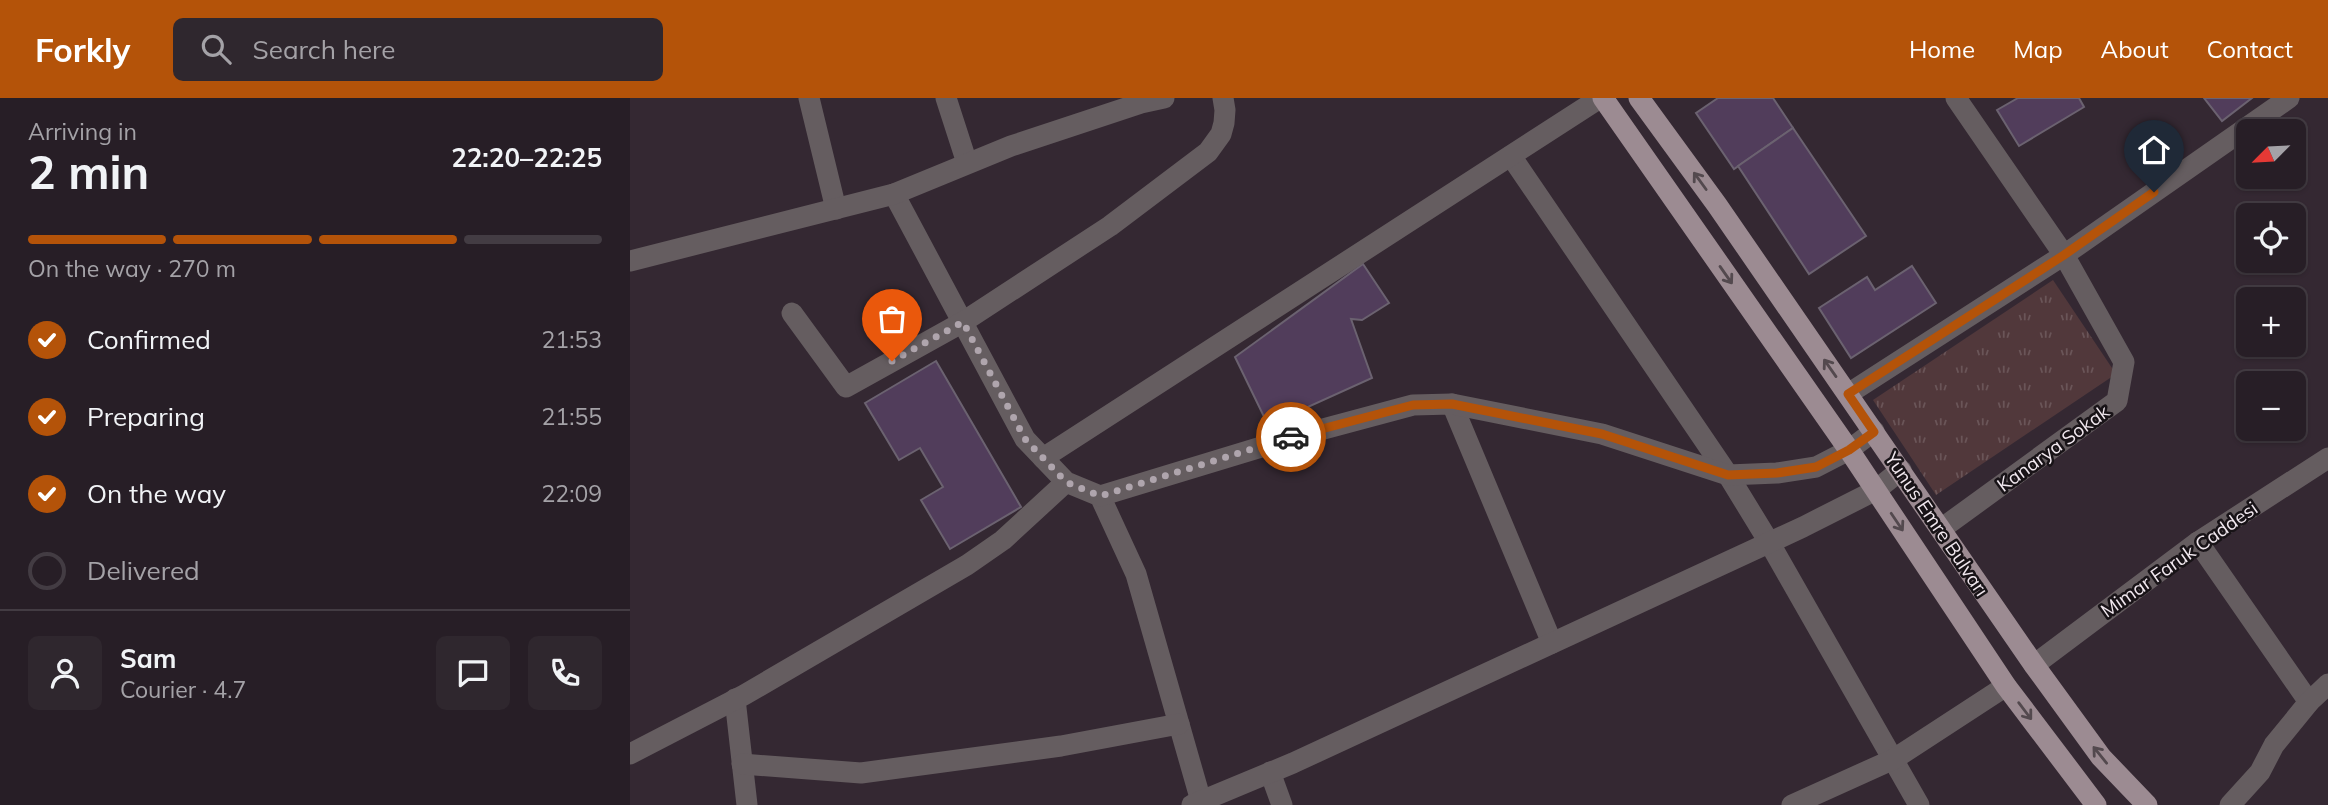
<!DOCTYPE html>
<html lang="en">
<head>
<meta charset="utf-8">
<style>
	:root { --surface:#271e26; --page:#2f272e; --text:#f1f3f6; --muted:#a4a2a7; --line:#433c43; --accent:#b45309 }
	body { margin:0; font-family:Mulish,sans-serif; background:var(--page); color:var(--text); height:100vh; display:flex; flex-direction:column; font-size:26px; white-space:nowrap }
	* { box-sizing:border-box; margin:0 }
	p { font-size:23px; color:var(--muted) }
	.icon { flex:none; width:38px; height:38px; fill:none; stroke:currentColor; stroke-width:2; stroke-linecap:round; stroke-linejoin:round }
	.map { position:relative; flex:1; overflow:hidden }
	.side { display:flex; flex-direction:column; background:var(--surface); width:630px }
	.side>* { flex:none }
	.needle { width:46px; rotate:246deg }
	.fabs { position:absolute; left:1606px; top:21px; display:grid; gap:14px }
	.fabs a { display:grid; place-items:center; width:70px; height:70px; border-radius:10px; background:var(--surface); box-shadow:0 2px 5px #0004,0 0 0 2px var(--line); font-size:35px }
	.pin { position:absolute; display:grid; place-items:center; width:60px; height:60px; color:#fff; margin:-72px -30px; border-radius:50% 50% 50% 0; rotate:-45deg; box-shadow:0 0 7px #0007 }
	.pin .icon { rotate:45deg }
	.courier { position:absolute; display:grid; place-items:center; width:70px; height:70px; margin:-35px; border:5px solid #b45309; border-radius:50%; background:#fff; color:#222; box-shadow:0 2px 9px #0007 }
	.headline em { font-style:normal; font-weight:700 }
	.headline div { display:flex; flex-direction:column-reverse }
	.headline { display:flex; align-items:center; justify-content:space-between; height:119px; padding:0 28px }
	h1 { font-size:46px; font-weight:700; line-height:52px }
	.bar { display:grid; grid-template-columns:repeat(4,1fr); gap:10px 7px; align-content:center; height:84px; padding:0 28px }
	.bar i { height:9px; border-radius:5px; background:var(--line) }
	.bar .on { background:var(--accent) }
	.bar p { grid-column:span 4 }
	.line { display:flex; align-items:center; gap:18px; padding:0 28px; border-top:2px solid var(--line) }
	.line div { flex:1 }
	.round { display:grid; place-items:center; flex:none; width:74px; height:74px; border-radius:10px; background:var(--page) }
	ol { padding:0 28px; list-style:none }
	li { display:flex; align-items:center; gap:21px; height:77px }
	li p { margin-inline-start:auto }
	li .icon { padding:7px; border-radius:50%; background:var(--accent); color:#fff; stroke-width:4 }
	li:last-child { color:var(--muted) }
	li i { width:38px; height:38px; border:4px solid var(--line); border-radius:50% }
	header { display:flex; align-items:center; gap:42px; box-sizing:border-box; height:98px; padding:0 35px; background:var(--accent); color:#fff }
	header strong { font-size:33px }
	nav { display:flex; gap:38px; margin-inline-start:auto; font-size:24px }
	.search { width:490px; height:63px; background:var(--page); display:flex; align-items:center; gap:18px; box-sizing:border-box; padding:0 24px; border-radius:10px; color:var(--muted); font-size:26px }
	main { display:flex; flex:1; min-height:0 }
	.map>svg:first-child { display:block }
</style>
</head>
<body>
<header>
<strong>Forkly</strong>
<div class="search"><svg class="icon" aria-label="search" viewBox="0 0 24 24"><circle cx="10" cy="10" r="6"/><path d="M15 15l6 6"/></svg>Search here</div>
<nav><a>Home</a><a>Map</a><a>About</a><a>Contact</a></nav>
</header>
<main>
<section class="side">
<div class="headline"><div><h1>2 min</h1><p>Arriving in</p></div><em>22:20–22:25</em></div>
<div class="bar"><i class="on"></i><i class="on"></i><i class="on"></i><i></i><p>On the way · 270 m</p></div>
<ol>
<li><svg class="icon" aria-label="check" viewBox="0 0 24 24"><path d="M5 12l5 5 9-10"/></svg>Confirmed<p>21:53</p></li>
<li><svg class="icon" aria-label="check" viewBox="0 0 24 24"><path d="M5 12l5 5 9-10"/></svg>Preparing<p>21:55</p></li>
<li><svg class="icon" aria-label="check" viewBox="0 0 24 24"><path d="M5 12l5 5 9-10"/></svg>On the way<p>22:09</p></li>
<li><i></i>Delivered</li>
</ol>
<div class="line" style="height:126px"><a class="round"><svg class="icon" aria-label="person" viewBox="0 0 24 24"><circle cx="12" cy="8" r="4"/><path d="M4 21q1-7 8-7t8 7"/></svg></a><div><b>Sam</b><p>Courier · 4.7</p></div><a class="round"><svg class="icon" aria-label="chat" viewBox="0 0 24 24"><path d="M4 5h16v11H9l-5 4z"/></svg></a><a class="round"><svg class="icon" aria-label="phone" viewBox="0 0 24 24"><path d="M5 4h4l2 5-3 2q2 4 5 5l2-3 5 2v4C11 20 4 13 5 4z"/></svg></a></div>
</section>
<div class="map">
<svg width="1698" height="707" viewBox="0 0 1698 707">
	<defs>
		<pattern id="park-tufts" width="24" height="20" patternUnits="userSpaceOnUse" patternTransform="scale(1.75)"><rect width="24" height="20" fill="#51383b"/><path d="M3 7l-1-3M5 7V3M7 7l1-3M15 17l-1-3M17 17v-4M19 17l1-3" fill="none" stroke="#6a5558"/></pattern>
	</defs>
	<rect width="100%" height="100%" fill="#342832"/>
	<!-- park -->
	<path fill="url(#park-tufts)" d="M1423 182 1486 276 1306 397 1243 302Z"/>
	<!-- building -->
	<g fill="#513d5b" stroke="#6b6270" stroke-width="2">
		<path d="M1088 0H1143L1163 30 1104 71 1066 15Z"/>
		<path d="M1388 0H1449L1454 9 1389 48 1367 12Z"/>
		<path d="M1574 0H1622L1592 23Z"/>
		<path d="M1163 30 1236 138 1179 176 1108 68Z"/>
		<path d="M733 166 759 205 732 222 721 221 742 280 638 327 605 259Z"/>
		<path d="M1282 168 1306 205 1221 260 1189 210 1237 179 1245 192Z"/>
		<path d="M306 263 391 409 320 451 291 402 313 389 290 350 269 362 235 305Z"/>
	</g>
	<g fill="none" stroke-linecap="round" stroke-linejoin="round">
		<!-- minor -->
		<g stroke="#655d60" stroke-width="21">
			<path d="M179 0 206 111"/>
			<path d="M316 0 337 65"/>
			<path d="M881 58 1098 377 1139 444 1289 707"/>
			<path d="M264 96 395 341 436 384 470 398 506 476 571 703"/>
			<path d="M0 163 264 96 381 48 511 5 534 0"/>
			<path d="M162 215 216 289 333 224 480 128 578 54 591 36 594 25 595 12 593 0"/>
			<path d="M1218 296 1434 157 1659 0"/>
			<path d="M822 306 922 545"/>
			<path d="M413 360 970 0"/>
			<path d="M470 398 671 337 783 307 822 306 972 336 1098 377 1147 375 1186 369 1219 352 1244 333"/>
			<path d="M1311 431 1487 303 1494 264 1434 157 1326 0"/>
			<path d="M1568 444 1679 604"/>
			<path d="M1404 567 1568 444 1698 360"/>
			<path d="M105 601 117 707"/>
			<path d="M0 656 114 597 337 467 373 442 436 384"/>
			<path d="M112 666 231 675 431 648 549 626"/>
			<path d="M640 674 652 707"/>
			<path d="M562 707 663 665 1173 429 1246 392 1271 372"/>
			<path d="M1162 707 1264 661 1376 588"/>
			<path d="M1600 707 1630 674 1644 647 1679 604 1698 586"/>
		</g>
		<!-- major -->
		<g stroke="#9c8b92" stroke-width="21">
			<path d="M973 0 1219 352 1376 588 1466 707"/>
			<path d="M1009 0 1087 107 1404 567 1471 659 1517 707"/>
		</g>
	</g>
	<!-- one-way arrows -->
	<defs><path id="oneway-shaft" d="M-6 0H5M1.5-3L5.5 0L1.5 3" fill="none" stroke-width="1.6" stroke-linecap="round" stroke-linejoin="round" transform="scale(1.75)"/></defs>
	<g stroke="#53494e">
		<use href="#oneway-shaft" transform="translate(1070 83) rotate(-126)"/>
		<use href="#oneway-shaft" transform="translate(1096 177) rotate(55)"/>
		<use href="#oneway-shaft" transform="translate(1200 270) rotate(-125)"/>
		<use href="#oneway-shaft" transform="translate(1267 424) rotate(56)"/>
		<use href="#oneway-shaft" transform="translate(1395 613) rotate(53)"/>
		<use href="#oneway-shaft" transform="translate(1470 657) rotate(-129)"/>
	</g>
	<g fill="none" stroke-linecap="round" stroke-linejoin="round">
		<!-- done -->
		<path stroke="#afa5ad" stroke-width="7" stroke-dasharray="0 12.6" d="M262 263 333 224 395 341 436 384 470 398 661 339"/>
		<!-- route -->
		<path stroke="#b45309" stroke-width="9" d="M661 339 783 307 822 306 972 336 1098 377 1147 375 1186 369 1219 352 1244 334 1218 296 1434 157 1524 94"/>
	</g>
	<g text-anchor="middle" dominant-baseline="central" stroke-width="5" stroke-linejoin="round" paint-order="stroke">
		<!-- street labels -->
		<g font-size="19" fill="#f1e8ef" stroke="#181317">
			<text transform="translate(1423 350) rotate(-36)">Kanarya Sokak</text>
			<text transform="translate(1307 426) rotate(56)">Yunus Emre Bulvarı</text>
			<text transform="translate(1549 461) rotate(-35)">Mimar Faruk Caddesi</text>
		</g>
	</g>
</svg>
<div class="fabs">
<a><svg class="needle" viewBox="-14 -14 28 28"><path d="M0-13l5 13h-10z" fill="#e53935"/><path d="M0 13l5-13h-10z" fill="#a4a2a7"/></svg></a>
<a><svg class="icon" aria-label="locate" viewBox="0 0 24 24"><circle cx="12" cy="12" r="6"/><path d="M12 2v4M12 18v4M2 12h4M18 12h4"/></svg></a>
<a>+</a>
<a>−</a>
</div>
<div class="pin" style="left:262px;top:263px;background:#ea580c"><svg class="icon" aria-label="bag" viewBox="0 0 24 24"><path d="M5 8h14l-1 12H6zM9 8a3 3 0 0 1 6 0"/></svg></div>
<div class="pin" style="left:1524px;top:94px;background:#1f2937"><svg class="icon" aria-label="home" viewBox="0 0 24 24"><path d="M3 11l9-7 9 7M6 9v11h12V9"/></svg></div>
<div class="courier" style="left:661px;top:339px"><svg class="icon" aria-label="car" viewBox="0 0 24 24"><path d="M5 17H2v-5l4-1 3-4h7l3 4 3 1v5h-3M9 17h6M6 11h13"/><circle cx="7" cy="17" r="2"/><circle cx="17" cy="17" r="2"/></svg></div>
</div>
</main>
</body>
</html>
